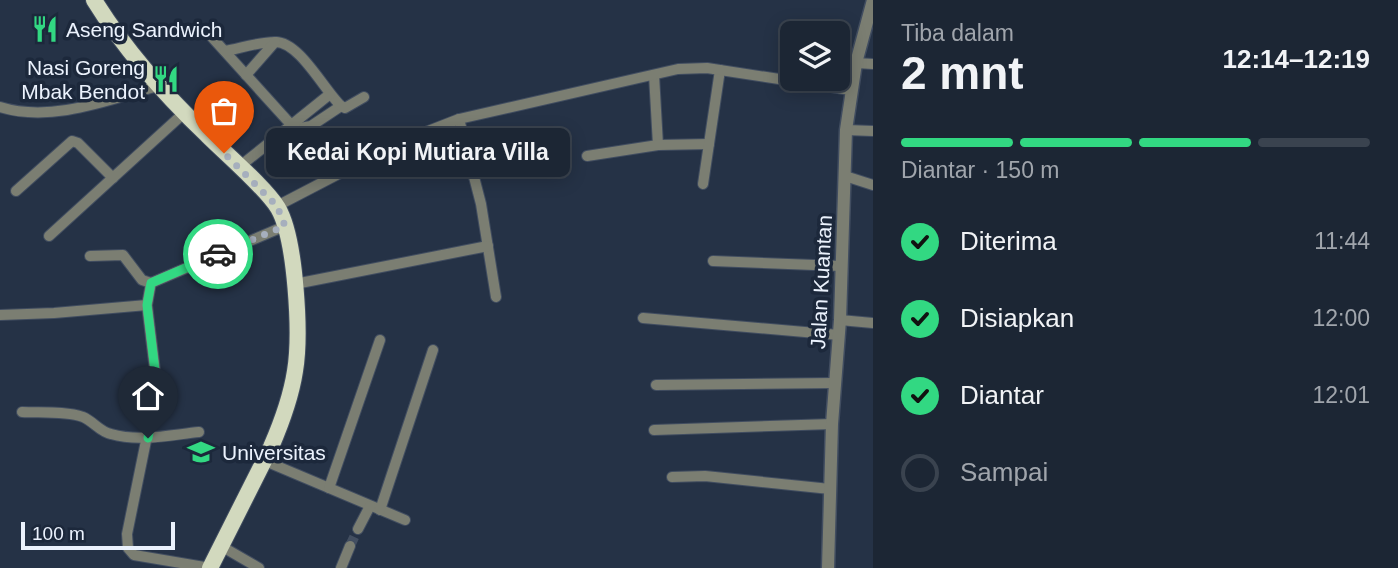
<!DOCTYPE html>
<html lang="id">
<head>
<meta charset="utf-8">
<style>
	:root { --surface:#1c2634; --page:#293240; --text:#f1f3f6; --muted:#a0a5ac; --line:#3a434f; --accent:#32d882 }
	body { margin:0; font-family:Arial,sans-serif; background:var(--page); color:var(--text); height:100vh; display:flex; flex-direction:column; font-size:26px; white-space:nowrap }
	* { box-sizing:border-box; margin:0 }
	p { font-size:23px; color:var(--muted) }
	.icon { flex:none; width:38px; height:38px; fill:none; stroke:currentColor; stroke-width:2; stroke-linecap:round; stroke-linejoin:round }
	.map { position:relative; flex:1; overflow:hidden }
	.details { display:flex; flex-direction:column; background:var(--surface); width:525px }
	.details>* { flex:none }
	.tools { position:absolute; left:780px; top:21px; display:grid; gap:14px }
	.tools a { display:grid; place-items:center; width:70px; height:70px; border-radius:10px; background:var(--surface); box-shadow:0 4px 18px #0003,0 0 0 2px var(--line); font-size:35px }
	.scale { position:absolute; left:21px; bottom:18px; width:154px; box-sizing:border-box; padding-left:7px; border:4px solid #ebf2fd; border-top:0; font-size:19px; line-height:24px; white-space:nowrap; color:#ebf2fd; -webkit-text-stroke:5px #1c283b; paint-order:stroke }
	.pin { position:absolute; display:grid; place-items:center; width:60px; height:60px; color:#fff; margin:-72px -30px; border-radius:50% 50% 50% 0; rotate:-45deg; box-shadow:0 0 7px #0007 }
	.pin .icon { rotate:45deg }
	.courier { position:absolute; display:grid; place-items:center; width:70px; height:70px; margin:-35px; border:5px solid #32d882; border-radius:50%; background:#fff; color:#222; box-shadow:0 2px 9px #0007 }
	.bubble { position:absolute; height:49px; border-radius:10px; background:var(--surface); box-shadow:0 4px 18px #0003,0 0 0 2px var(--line); font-size:23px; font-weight:600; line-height:49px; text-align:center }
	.head em { font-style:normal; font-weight:600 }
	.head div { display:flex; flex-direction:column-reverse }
	.head { display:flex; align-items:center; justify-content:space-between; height:119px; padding:0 28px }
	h1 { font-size:46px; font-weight:600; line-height:52px }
	.bar { display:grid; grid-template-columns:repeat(4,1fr); gap:10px 7px; align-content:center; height:84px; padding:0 28px }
	.bar i { height:9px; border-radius:5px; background:var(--line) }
	.bar .active { background:var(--accent) }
	.bar p { grid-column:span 4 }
	ol { padding:0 28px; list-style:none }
	li { display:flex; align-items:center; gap:21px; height:77px }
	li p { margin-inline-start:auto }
	li .icon { padding:7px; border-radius:50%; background:var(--accent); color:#111; stroke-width:4 }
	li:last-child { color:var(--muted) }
	li i { width:38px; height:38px; border:4px solid var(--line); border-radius:50% }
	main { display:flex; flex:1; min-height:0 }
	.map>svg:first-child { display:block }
</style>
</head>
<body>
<main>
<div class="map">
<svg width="873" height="568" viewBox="0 0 873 568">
	<rect width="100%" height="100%" fill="#253246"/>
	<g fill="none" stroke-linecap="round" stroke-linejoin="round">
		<!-- minor-tunnel -->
		<path stroke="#434f61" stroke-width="10" stroke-dasharray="10 5" stroke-linecap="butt" d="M350 546 358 529"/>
		<defs>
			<g id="minor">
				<path d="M209 34 295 129 311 126 341 106"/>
				<path d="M225 51C241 48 259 42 275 42 299 41 324 90 341 106L345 108 364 97"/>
				<path d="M856 63 873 64"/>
				<path d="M246 75 275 42"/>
				<path d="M654 75 658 145"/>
				<path d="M0 107C51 123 108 100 158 86"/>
				<path d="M459 119 481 204 496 297"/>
				<path d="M846 130 873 131"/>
				<path d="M587 156 658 145 709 144"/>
				<path d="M239 167 330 94"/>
				<path d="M845 176 873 185"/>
				<path d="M703 184 720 70"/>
				<path d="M16 191 72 141 78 143 113 178"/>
				<path d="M277 206 400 142 459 119 678 69 707 68 851 90"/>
				<path d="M49 236 184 113"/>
				<path d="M90 256 123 255 142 280 151 283"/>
				<path d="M713 261 841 266"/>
				<path d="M295 284 488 246"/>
				<path d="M0 315 54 313 147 305"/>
				<path d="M643 318 839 335"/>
				<path d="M840 320 873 323"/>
				<path d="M656 385 835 383"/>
				<path d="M22 412C41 413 65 411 83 417 93 421 100 432 111 434 139 442 170 435 199 432"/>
				<path d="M654 430 832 424"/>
				<path d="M265 461 405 520"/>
				<path d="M672 477 705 476 830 489"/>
				<path d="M329 488 380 340"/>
				<path d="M380 510 433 350"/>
				<path d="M358 529 370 506"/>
				<path d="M221 546 259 568"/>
				<path d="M210 568 134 555 128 548 127 534 157 387 147 305 151 283 285 226"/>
				<path d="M341 568 350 546"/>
			</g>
			<path id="tertiary" d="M828 568 832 424 840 320 846 130 856 63 873 0"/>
			<path id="trunk" d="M94 0C125 50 164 94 207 135 226 154 265 187 278 208 296 239 301 335 295 371 291 397 281 424 271 447L210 568"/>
		</defs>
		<!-- minor casing -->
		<use href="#minor" stroke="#414d60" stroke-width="12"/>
		<!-- tertiary casing -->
		<use href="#tertiary" stroke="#414d60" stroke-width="15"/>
		<!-- trunk casing -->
		<use href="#trunk" stroke="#414d60" stroke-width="18"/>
		<!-- minor -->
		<use href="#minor" stroke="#7b7e72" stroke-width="10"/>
		<!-- tertiary -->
		<use href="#tertiary" stroke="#7b7e72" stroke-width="12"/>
		<!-- trunk -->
		<use href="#trunk" stroke="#d2d9be" stroke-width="16"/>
	</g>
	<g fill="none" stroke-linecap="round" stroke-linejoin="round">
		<!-- done -->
		<path stroke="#a6afbd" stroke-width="7" stroke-dasharray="0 12.6" d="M218 254 285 226 277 206 224 153"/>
		<!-- route -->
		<path stroke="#32d882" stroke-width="9" d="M148 438 157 387 147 305 151 283 218 254"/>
	</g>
	<!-- icons -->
	<defs>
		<symbol id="restaurant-bare" viewBox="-9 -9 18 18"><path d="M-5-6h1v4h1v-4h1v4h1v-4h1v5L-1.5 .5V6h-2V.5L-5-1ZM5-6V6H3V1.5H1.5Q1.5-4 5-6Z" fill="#32d882" stroke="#1c283b" stroke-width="2.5" paint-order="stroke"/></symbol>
		<symbol id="university-bare" viewBox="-9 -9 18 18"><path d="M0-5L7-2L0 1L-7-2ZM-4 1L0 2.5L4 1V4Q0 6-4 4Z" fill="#32d882" stroke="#1c283b" stroke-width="2.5" paint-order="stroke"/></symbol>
	</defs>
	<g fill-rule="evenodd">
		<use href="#restaurant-bare" x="26" y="10" width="38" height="38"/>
		<use href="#restaurant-bare" x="147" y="60" width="38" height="38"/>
		<use href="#university-bare" x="182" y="433" width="38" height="38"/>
	</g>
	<g text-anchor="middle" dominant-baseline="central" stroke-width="7" stroke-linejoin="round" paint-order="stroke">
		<!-- poi labels -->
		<g font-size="21" fill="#ebf2fd" stroke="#1c283b" text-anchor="start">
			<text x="66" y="29">Aseng Sandwich</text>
			<text x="145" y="67" text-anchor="end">Nasi Goreng<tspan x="145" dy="24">Mbak Bendot</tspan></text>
			<text x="222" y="452">Universitas</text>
		</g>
		<!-- street labels -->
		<g font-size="21" fill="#ebf2fd" stroke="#1c283b">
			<text transform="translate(821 282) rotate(-87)">Jalan Kuantan</text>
		</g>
	</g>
</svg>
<div class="tools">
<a><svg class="icon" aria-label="layers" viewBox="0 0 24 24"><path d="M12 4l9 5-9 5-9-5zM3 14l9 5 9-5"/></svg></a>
</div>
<div class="scale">100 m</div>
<div class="pin" style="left:224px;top:153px;background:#ea580c"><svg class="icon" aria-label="bag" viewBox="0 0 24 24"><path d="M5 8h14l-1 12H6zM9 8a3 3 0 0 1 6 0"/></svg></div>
<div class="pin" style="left:148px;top:438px;background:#1f2937"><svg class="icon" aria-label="home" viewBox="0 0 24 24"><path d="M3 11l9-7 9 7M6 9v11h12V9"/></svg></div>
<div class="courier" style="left:218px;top:254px"><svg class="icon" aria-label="car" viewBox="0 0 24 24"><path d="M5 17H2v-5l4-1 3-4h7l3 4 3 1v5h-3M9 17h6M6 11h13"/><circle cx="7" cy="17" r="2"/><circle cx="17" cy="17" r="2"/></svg></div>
<div class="bubble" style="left:266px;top:128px;width:304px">Kedai Kopi Mutiara Villa</div>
</div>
<section class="details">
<div class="head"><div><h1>2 mnt</h1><p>Tiba dalam</p></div><em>12:14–12:19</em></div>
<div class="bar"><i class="active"></i><i class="active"></i><i class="active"></i><i></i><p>Diantar · 150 m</p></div>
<ol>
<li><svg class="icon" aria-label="check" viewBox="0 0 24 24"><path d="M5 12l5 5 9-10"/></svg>Diterima<p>11:44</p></li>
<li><svg class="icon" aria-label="check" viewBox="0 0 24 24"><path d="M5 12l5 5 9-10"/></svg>Disiapkan<p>12:00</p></li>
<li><svg class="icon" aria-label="check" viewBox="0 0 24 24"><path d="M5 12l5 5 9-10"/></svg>Diantar<p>12:01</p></li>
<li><i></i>Sampai</li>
</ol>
</section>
</main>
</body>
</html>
